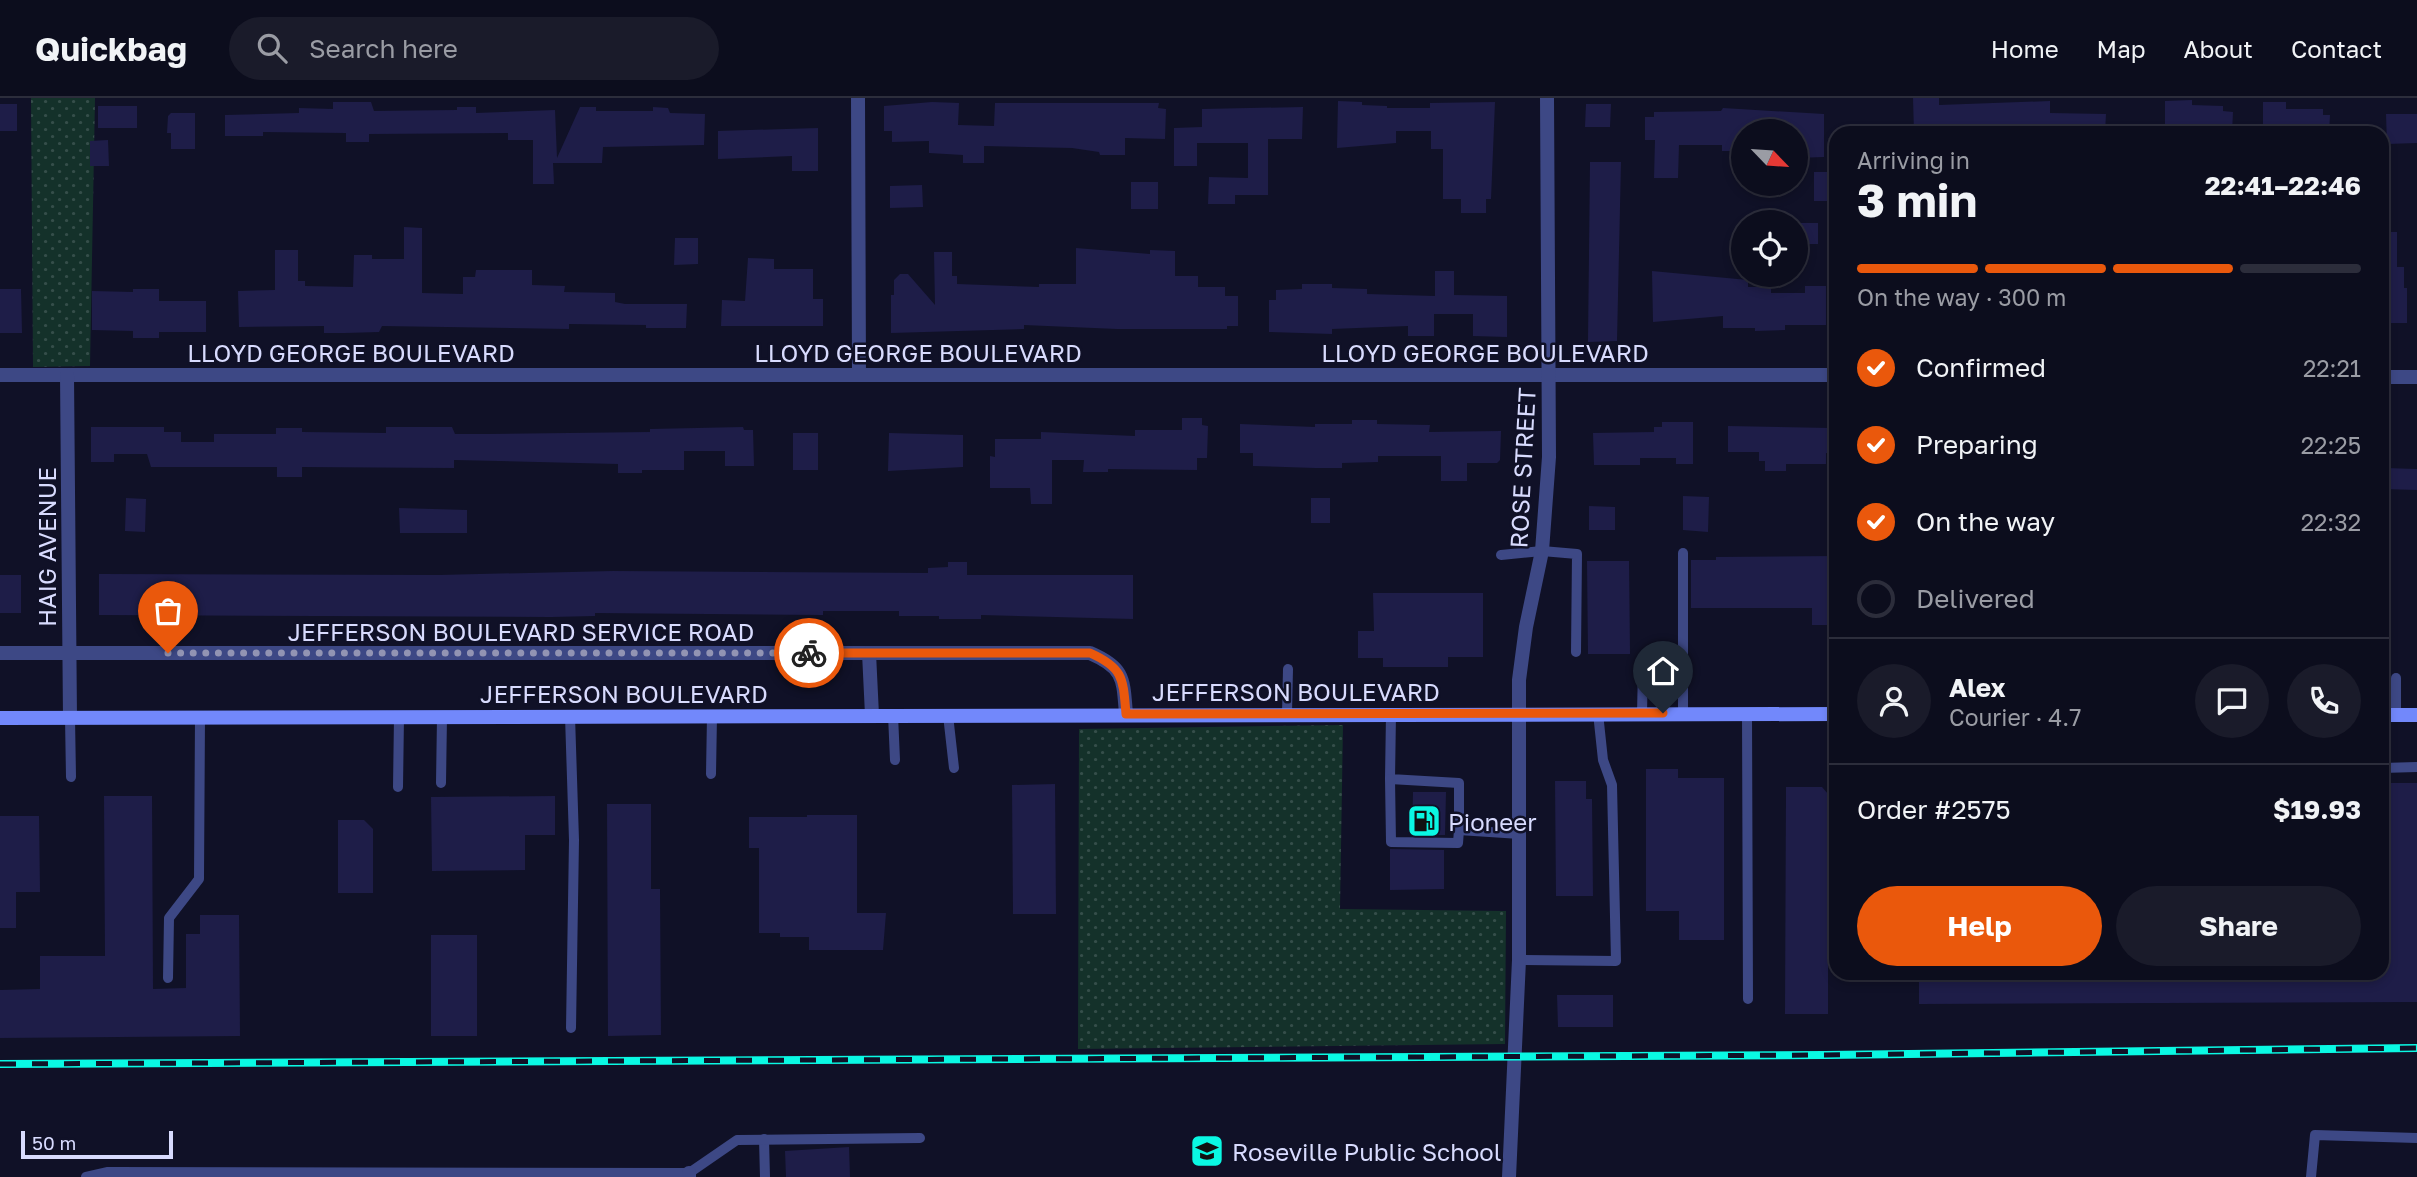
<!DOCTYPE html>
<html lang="en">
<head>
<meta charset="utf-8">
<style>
	:root { --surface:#0c0d1d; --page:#1a1b2a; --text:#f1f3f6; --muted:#9a9ca4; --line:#2c2d3b; --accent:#ea580c }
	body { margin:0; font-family:"Golos Text",sans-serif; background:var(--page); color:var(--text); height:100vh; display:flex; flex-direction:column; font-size:26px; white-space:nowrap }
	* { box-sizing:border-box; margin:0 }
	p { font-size:23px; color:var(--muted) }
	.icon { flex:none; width:38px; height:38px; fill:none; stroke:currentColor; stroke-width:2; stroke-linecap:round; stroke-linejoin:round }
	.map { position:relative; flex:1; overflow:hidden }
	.panel { position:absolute; left:1829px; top:28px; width:560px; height:854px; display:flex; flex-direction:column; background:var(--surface); border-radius:21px; box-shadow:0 4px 10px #0003,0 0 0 2px var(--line) }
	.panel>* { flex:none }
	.needle { width:46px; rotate:115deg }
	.buttons { position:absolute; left:1731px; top:21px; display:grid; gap:14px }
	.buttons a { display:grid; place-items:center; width:77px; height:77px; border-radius:50%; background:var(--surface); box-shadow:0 4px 10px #0003,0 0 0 2px var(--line); font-size:35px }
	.scale { position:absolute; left:21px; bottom:18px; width:152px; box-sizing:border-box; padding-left:7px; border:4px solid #d8dbfe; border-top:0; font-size:19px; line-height:24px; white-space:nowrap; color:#d8dbfe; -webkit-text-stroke:5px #101127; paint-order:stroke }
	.pin { position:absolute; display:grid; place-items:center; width:60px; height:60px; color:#fff; margin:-72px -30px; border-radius:50% 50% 50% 0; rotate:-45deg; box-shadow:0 0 7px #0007 }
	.pin .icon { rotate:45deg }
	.courier { position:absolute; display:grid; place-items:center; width:70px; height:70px; margin:-35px; border:5px solid #ea580c; border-radius:50%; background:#fff; color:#222; box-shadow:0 2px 9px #0007 }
	.overview em { font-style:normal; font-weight:700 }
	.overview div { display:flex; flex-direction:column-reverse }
	.overview { display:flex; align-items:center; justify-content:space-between; height:119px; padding:0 28px }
	h1 { font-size:46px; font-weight:700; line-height:52px }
	.bar { display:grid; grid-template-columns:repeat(4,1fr); gap:10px 7px; align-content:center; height:84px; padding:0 28px }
	.bar i { height:9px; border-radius:5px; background:var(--line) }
	.bar .selected { background:var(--accent) }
	.bar p { grid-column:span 4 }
	.line { display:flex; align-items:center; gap:18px; padding:0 28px; border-top:2px solid var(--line) }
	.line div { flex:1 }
	.round { display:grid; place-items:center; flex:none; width:74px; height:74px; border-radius:37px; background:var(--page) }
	ol { padding:0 28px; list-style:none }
	li { display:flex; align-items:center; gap:21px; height:77px }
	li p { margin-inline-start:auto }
	li .icon { padding:7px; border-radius:50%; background:var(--accent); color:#fff; stroke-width:4 }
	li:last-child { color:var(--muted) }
	li i { width:38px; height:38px; border:4px solid var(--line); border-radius:50% }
	.primary-button { display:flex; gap:14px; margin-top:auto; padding:14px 28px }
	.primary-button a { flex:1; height:80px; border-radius:42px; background:var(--accent); color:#fff; font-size:28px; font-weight:700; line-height:80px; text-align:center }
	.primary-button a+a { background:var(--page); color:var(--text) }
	header { display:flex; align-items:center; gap:42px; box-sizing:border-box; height:98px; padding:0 35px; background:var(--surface); border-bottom:2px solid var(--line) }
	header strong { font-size:33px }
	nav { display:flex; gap:38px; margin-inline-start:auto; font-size:24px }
	.search { width:490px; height:63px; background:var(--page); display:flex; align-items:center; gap:18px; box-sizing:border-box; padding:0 24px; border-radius:38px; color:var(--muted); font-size:26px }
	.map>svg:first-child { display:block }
</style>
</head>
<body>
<header>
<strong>Quickbag</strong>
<div class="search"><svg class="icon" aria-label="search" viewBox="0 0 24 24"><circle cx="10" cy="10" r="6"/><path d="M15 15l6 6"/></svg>Search here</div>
<nav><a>Home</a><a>Map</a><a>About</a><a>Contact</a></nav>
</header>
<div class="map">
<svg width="2417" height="1079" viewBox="0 0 2417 1079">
	<defs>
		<pattern id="grass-dots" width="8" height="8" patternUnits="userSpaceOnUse" patternTransform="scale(1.75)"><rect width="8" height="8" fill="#14312a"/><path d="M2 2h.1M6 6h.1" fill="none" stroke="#354e4a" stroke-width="1.8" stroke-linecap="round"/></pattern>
	</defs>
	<rect width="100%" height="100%" fill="#101127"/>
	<!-- grass -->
	<g fill="url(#grass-dots)">
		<path d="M31 0H95L90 268 33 269Z"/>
		<path d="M1343 627 1340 811 1506 813 1505 946 1078 951 1079 631Z"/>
	</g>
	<!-- building -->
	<g fill="#1e1d48">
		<path d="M1913 0H1939V7L2050 3V15L2106 16 2105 35H1914Z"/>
		<path d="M2192 2V7L2223 8V13L2233 14 2232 35H2165V3Z"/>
		<path d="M1338 3 1362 4V7L1387 8V10H1430V5L1495 4 1491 101H1486V115H1461V101H1443V51H1431V33H1396V45L1337 50Z"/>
		<path d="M333 4H371L374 13 457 12V9H476V15L555 12 557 60 580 9H596V13H653V9L668 10 670 15 705 16 704 47 603 49 602 65H553L554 86H533V42H508V35L369 36V44H346V35L263 34V38H225V17L299 15V10L333 11Z"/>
		<path d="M932 4 959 5 958 27 994 28 995 5H1159L1158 10 1166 11 1165 41 1125 40V57H1100L1099 54 1072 50 984 48V65H963V57L929 55V43L892 44V33H884V8Z"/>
		<path d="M2263 4H2286V11H2323V17H2330L2329 35H2263Z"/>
		<rect x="0" y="6" width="17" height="27"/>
		<path d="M1586 6H1611L1610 29H1585Z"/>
		<rect x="98" y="8" width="39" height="22"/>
		<path d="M1303 9 1302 41H1268V97H1235V106H1208L1209 79 1248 80V45H1197V68H1174V30L1202 29V11Z"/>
		<path d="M1723 10 1824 16V59L1796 60V33H1743V53H1722V47H1679L1678 80H1654L1655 42H1645V19H1654V14L1721 13Z"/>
		<path d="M171 15H195V51H171V35H167L168 18Z"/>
		<path d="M2386 16H2417V45L2387 46Z"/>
		<path d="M818 30V73H792V58L718 61V33Z"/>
		<path d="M108 42 109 68H90V43Z"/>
		<path d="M1590 64H1621L1617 243 1588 244Z"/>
		<rect x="1814" y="74" width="20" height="29"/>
		<rect x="1131" y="84" width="27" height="27"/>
		<path d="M922 87 923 109 890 110V88Z"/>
		<rect x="1796" y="125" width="22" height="21"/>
		<path d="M404 129 422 130V195L463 196V179H475L476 172H532V187L565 188 564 194 615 195V204L625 206H687L686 230H646V227L569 226V231L382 228 379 234 345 235H324V228L239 229 238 193 275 192V152H298V183H305V188L353 189 354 157H372V161H404Z"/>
		<path d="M2382 134H2397V169H2404V190H2407V225H2383Z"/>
		<path d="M675 140H698V166L674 167Z"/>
		<path d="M1076 150 1150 156V152L1175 153V178H1198V189H1225V198H1238V228H1227V231H1117L1024 227V231L891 235V197H894V182L900 176H908L935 207 934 154H952V178H957V186L1039 189V186H1076Z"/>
		<path d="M748 160 774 161V171H813V201H823V228H721L722 202 745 203Z"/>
		<path d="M1435 173H1454V197L1507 198V239L1473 238V216H1434V238H1408V228L1332 231V236L1269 234V202H1276V192L1302 191V186H1332V190L1367 191V196L1435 198Z"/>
		<path d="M1652 173 1748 182V189H1771V195H1805V188H1826V227H1785V232L1755 233V230H1723V218L1653 224Z"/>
		<path d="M0 191H21L22 235H0Z"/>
		<path d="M133 191H159V203H206V234H159V240H133V233L92 232V193L133 194Z"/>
		<path d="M1182 320H1202V327L1208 328 1207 360H1197V372L1108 371V374H1083L1084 362H1052V406H1031L1030 390H990V358L995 359V341H1041V334L1135 338V332H1182Z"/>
		<path d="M1352 322H1377V326L1430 327 1429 334 1501 333 1500 362 1497 365H1467V383H1441V358H1378V364L1342 365V370H1315L1253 368V355H1240V326L1315 329V326H1352Z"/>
		<path d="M1662 324H1693V366H1676V360H1640V367H1594L1593 335 1654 334V329H1662Z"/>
		<path d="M1728 328 1830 330V355H1826V366H1786V373H1765V363H1759V354H1728Z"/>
		<path d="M91 329H164V334H181V344H214V336H276V330H302V334L386 335V329H452L455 336H488L650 334V331L743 329 744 332H753L754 368H725V353H684V372H642V375H618V366L454 362V370L302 369V379H277V369H151L147 356H114V364H91Z"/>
		<rect x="793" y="335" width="25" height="37"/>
		<path d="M889 335 963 337V369L888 373Z"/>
		<path d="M2385 370 2417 371V392L2384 391Z"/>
		<path d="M1683 398 1709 399 1708 434 1683 432Z"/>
		<path d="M126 400 146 401 145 434 125 433Z"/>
		<rect x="1311" y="400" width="19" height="25"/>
		<path d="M1589 408 1615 409V432H1589Z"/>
		<path d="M399 410 467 412V435H400Z"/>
		<path d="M1836 458V527H1812V510H1691V462H1716V459Z"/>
		<path d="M1587 463H1629L1630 556H1588Z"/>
		<path d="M948 464H967V477H1133V521L981 517V521H939V518H899V513H823V517L595 515V518L551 519 99 517V476L439 477 613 473 928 475V470L948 469Z"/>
		<rect x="0" y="477" width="21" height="38"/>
		<path d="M1373 495H1483V559H1448V569H1383V560H1358V533H1374Z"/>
		<path d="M1646 671H1678V680H1724V842H1679V813H1646Z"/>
		<path d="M1555 683H1586V701H1592L1593 798H1556Z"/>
		<path d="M2382 685H2417V904L1919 906V875H2382Z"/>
		<path d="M1055 686 1056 816H1013L1012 687Z"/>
		<path d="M1786 689H1822L1828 696V916H1785Z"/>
		<path d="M1413 694H1446L1445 737H1412Z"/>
		<path d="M104 698H152L153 891 186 890V836H200V817H239L240 938 0 940V892L40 891V858H105Z"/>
		<path d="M555 698V737H525V772L432 773 431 699Z"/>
		<path d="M607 706H651V791H660L661 937 608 938Z"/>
		<path d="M807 717H857V815H886L883 852H809V839H780V835H759V750H749V719H807Z"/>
		<path d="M0 718H39L40 794H16V830H0Z"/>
		<path d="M338 722H364L373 731V795H338Z"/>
		<path d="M1390 751 1444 752V791L1390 792Z"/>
		<rect x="431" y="837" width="46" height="101"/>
		<path d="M1557 897H1613V929H1558Z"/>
		<path d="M849 1049 850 1079H786L785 1053Z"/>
	</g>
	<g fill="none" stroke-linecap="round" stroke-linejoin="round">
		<!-- lane -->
		<g stroke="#3d4885" stroke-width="10">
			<path d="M1683 455V615"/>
			<path d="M1501 457 1542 453 1577 456 1576 554"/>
			<path d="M1642 615 1643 571"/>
			<path d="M1287 616 1288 571"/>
			<path d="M1391 616 1390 681 1459 685V732L1520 736"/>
			<path d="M1747 616 1748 901"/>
			<path d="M893 617 895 662"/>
			<path d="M948 617 954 670"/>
			<path d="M2396 617V580"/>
			<path d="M570 618 574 742 571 930"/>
			<path d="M70 620 71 679"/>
			<path d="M2382 670 2417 669"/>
			<path d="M711 676 712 618"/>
			<path d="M1390 681 1391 744 1458 745 1459 732"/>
			<path d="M441 685 442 619"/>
			<path d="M398 689 399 619"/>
			<path d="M1519 862 1616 863 1612 687 1603 662 1598 615"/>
			<path d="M168 880 169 820 199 781 200 619"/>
			<path d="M764 1041 765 1079"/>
			<path d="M86 1079 108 1074 689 1075 737 1042 920 1040"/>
			<path d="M2311 1079 2315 1037 2417 1040"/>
		</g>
		<!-- street -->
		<g stroke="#3d4885" stroke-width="14">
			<path d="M858 0 859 277"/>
			<path d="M0 277H1836"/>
			<path d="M67 277 70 620"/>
			<path d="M2382 279H2417"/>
			<path d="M0 555H1090C1125 570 1123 581 1126 616"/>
			<path d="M869 555 872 617"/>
			<path d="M689 1075V1079"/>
			<path d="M1509 1079 1519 862V582L1526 529 1542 453 1549 359 1547 0"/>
		</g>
		<!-- secondary -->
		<g stroke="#7288fb" stroke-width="14">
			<path d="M2382 617H2417"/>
			<path d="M0 620 1836 616"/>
		</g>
		<defs>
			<path id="rail" d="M0 966 1825 957 2417 950"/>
		</defs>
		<!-- rail casing -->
		<use href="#rail" stroke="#0af8e3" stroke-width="8"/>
		<!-- rail -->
		<use href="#rail" stroke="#101127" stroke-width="5" stroke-dasharray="16" stroke-linecap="butt"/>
	</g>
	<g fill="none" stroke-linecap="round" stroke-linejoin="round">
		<!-- done -->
		<path stroke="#9294b3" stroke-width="7" stroke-dasharray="0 12.6" d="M168 555H809"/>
		<!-- route -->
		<path stroke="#ea580c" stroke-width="9" d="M809 555H1090C1124 570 1123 581 1126 616L1663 615"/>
	</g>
	<!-- icons -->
	<defs>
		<symbol id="fuel-square" viewBox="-11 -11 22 22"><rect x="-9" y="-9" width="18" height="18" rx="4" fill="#0af8e3" stroke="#101127"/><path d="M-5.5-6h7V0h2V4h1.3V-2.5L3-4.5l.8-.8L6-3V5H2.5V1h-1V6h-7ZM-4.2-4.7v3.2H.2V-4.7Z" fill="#111"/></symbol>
		<symbol id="school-square" viewBox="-11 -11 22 22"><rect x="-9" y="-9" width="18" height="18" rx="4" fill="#0af8e3" stroke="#101127"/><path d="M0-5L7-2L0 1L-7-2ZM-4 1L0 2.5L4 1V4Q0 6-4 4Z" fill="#111"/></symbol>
	</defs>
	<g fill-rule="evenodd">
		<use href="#fuel-square" x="1405" y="704" width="38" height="38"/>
		<use href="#school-square" x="1188" y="1034" width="38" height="38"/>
	</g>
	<g text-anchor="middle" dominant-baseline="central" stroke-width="5" stroke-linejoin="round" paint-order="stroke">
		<!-- street labels -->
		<g font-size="24" fill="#d8dbfe" stroke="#101127">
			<text x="351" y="254">LLOYD GEORGE BOULEVARD</text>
			<text x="918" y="254">LLOYD GEORGE BOULEVARD</text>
			<text x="1485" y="254">LLOYD GEORGE BOULEVARD</text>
			<text transform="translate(1522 370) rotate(-87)">ROSE STREET</text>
			<text transform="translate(46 449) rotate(-90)">HAIG AVENUE</text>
			<text x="521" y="533">JEFFERSON BOULEVARD SERVICE ROAD</text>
			<text x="1296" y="593">JEFFERSON BOULEVARD</text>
			<text x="624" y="595">JEFFERSON BOULEVARD</text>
		</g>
		<!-- poi labels -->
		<g font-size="24" fill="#d8dbfe" stroke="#101127" text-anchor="start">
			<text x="1448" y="723">Pioneer</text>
			<text x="1232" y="1053">Roseville Public School</text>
		</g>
	</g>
</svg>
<div class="buttons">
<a><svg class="needle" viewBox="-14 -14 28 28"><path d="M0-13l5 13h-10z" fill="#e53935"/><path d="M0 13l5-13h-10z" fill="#9a9ca4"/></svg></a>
<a><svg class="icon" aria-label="locate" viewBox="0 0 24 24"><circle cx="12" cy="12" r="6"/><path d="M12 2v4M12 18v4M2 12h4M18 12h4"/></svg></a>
</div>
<div class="scale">50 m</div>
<div class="pin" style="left:168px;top:555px;background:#ea580c"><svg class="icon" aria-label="bag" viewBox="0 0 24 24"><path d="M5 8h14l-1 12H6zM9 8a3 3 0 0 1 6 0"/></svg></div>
<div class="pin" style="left:1663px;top:615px;background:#1f2937"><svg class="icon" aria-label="home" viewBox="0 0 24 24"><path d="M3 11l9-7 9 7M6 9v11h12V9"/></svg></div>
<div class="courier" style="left:809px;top:555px"><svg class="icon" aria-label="bike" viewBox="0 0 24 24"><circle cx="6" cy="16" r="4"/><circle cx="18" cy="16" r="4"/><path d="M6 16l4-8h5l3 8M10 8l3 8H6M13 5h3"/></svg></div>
<section class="panel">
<div class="overview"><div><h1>3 min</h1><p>Arriving in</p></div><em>22:41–22:46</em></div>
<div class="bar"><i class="selected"></i><i class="selected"></i><i class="selected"></i><i></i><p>On the way · 300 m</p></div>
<ol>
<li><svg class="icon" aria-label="check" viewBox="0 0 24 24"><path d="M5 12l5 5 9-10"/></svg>Confirmed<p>22:21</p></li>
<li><svg class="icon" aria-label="check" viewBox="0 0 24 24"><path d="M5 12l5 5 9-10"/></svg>Preparing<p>22:25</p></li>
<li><svg class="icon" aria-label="check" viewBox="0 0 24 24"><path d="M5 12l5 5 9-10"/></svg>On the way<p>22:32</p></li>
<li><i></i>Delivered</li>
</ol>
<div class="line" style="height:126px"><a class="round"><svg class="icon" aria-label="person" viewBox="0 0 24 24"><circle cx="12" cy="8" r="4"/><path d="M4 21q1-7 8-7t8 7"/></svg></a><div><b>Alex</b><p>Courier · 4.7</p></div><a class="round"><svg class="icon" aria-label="chat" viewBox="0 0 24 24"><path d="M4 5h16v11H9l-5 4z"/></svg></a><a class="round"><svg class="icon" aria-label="phone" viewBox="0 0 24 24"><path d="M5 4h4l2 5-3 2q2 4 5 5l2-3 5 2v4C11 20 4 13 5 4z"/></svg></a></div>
<div class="line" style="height:91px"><div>Order #2575</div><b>$19.93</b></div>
<div class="primary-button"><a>Help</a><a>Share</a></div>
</section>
</div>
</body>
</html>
